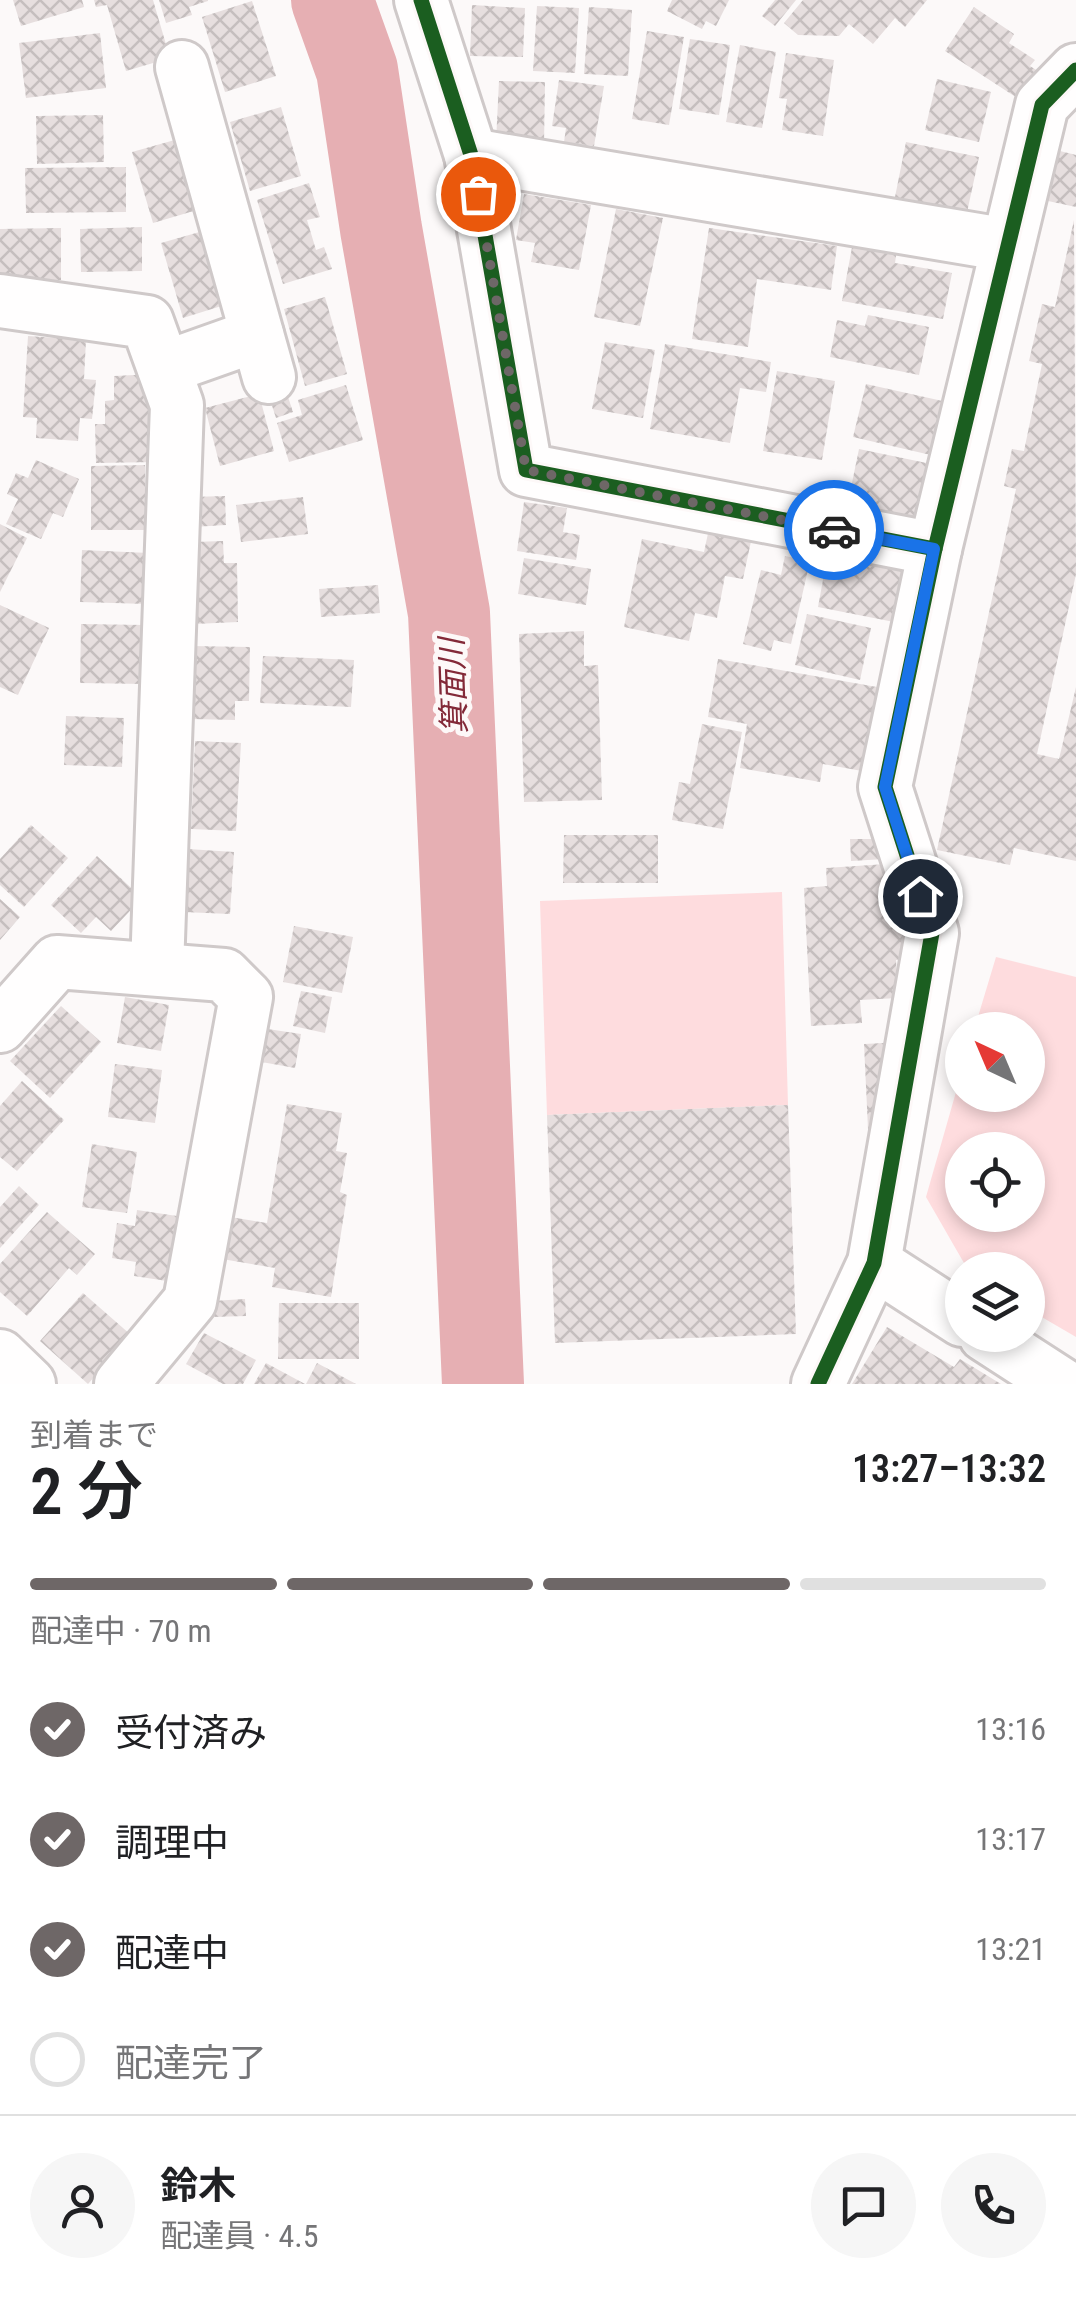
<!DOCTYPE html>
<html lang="ja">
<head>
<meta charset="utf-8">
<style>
	:root { --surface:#fff; --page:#f6f6f6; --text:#202124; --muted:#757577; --line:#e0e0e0; --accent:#6e6767 }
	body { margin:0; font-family:"Roboto Condensed","Noto Sans JP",sans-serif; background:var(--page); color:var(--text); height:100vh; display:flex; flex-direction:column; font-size:38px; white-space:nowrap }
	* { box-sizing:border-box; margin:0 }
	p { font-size:32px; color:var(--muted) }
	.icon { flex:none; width:55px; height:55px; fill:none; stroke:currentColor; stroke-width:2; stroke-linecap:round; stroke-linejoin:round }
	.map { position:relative; height:1384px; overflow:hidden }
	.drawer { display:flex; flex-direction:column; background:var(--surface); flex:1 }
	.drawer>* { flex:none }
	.needle { width:65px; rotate:316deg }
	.tools { position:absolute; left:945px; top:1012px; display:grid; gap:20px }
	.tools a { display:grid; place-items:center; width:100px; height:100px; border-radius:50%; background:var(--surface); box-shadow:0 5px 15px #0003; font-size:50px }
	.pin { position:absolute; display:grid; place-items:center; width:85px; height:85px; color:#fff; margin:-42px; border:5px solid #fff; border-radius:50%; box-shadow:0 2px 10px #0007 }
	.courier { position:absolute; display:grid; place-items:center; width:100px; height:100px; margin:-50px; border:8px solid #1a73e8; border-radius:50%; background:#fff; color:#222; box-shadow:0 2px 12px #0007 }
	.summary em { font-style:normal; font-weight:600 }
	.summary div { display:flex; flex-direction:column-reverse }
	.summary { display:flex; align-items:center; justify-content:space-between; height:170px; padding:0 30px }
	h1 { font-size:65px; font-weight:600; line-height:75px }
	.bar { display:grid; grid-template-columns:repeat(4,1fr); gap:15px 10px; align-content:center; height:120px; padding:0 30px }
	.bar i { height:12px; border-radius:8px; background:var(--line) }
	.bar .on { background:var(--accent) }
	.bar p { grid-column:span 4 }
	.line { display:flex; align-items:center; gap:25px; padding:0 30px; border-top:2px solid var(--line) }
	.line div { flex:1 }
	.round { display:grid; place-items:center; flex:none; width:105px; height:105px; border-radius:52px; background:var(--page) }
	ol { padding:0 30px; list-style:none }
	li { display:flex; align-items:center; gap:30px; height:110px }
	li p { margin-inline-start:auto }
	li .icon { padding:10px; border-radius:50%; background:var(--accent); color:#fff; stroke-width:4 }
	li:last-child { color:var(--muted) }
	li i { width:55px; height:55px; border:5px solid var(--line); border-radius:50% }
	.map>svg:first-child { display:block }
</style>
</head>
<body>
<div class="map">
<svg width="1076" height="1384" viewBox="0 0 1076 1384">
	<defs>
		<pattern id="building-cross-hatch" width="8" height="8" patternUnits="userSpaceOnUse" patternTransform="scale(2.5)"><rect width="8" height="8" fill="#e6dede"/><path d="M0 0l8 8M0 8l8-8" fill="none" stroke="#c5bebe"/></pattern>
	</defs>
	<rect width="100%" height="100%" fill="#fcf9f9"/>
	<!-- garden -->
	<g fill="#fedcde" fill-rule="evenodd">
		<path d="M782 892 788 1105 547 1115 540 901Z"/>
		<path d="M996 957 1076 977V1337L1028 1309V1270H968L926 1197 962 1071V1095H1028V1030H974ZM962 1150H1028V1215H962Z"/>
	</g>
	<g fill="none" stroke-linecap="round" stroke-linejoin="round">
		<!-- river -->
		<path stroke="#e6afb3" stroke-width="82" d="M332 0 357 70 381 229 449 613 483 1384"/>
	</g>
	<!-- building -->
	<g fill="url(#building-cross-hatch)">
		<path d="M13 0H82L84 7 21 26Z"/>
		<path d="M94 0H153L170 58 126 71 107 5 96 7Z"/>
		<path d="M159 0H208V1L189 7 192 15 166 23Z"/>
		<path d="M672 0H729L716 26 706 21 702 29 667 11Z"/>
		<path d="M775 0H796L775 26 762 16Z"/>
		<path d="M803 0H927L905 27 895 18 873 44 849 24 839 36 798 35 784 23Z"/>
		<path d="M252 1 276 76 225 92 202 17Z"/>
		<path d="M472 5 525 8 523 57 470 56Z"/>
		<path d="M537 6 579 8 575 73 533 71Z"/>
		<path d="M589 7 632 10 628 76 584 74Z"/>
		<path d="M974 7 1014 34 1009 43 1035 60 1030 66 1047 77 1028 105 945 51Z"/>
		<path d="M647 31 684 37 669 125 632 119Z"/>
		<path d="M100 33 106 88 26 98 19 43Z"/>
		<path d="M690 39 730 45 719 115 679 109Z"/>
		<path d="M740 45 776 52 762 128 726 122Z"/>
		<path d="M786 53 834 60 823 136 782 130 787 99 779 98Z"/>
		<path d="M937 79 991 92 979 142 925 130Z"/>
		<path d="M559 80 604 86 594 146 564 142 566 128 552 126Z"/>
		<path d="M499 81 545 82 544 144 496 142Z"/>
		<path d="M281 107 301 176 250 191 230 122Z"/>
		<path d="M103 115 104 162 37 164 36 116Z"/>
		<path d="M189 136 197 210 153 223 132 152Z"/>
		<path d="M906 142 979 157 966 217 894 202Z"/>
		<path d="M1060 151 1076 155V207L1048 201Z"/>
		<path d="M126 167V212L26 213 25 168Z"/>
		<path d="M309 183 320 217 307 220 316 250 324 247 332 269 283 284 257 200Z"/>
		<path d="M524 194 591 205 579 270 531 262 535 243 516 240Z"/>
		<path d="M616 209 663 218 640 326 594 317Z"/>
		<path d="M1074 220 1076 574 1037 754 1059 759 1076 687V861L1014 848 1010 865 937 850 1016 489 1004 486 1012 449 1024 451 1042 364 1029 361 1042 304 1055 307Z"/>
		<path d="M142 227V271L81 272 80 229Z"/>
		<path d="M61 228V280L0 281V229Z"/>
		<path d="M709 228 837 246 831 290 757 279 748 347 692 339Z"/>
		<path d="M210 229 231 303 183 318 161 243Z"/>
		<path d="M853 242 897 249 895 263 952 273 943 319 842 301Z"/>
		<path d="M325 297 347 374 305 386 284 309Z"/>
		<path d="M868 315 929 327 919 375 830 357 837 320 865 326Z"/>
		<path d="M28 336 86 340 84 379 96 380 92 419 80 418 78 441 36 438 37 418 23 417Z"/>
		<path d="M605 342 655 350 643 418 592 409Z"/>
		<path d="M665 344 771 362 766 392 740 388 730 443 650 429Z"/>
		<path d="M777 371 835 381 822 460 763 451Z"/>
		<path d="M154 374 156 462 96 463 95 424H105V401L114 400V376Z"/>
		<path d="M283 382 293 412 276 418 266 387Z"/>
		<path d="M866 384 947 402 935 456 853 437Z"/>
		<path d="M346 385 363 440 289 462 277 423 302 415 298 400Z"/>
		<path d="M259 394 274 451 220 466 205 408Z"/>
		<path d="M859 449 941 466 928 524 847 507Z"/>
		<path d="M36 460 79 479 63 517 53 513 41 539 6 524 18 499 7 494 16 473 28 478Z"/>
		<path d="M145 465V530H91V466Z"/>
		<path d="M225 496 226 525 193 527 192 497Z"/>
		<path d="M303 497 308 534 241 542 236 505Z"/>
		<path d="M524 502 567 508 563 532 580 535 576 560 517 551Z"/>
		<path d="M0 524 27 538 0 592Z"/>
		<path d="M710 524 753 532 743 579 725 576 717 618 695 613 689 641 624 627 642 539 704 552Z"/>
		<path d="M223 541 224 563H237L238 622 195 624 193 542Z"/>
		<path d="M82 550 149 553 147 604 80 602Z"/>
		<path d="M828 553 904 567 894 622 818 607Z"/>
		<path d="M785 556 810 561 791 644 774 640 771 651 743 644 761 570 781 575Z"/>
		<path d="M524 558 591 569 586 605 518 594Z"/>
		<path d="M378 585 380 613 321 617 319 589Z"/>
		<path d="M0 605 49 628 18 695 0 687Z"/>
		<path d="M807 614 871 628 860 680 795 665Z"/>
		<path d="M81 624 145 625V684L80 683Z"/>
		<path d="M584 631V666L598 665 602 800 524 802 519 634Z"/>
		<path d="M191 646 250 647 249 701H235V720L190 719Z"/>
		<path d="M263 656 354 660 351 707 260 703Z"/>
		<path d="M718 659 877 687 862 771 823 764 820 782 740 768 747 724 708 717Z"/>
		<path d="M66 716 124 718 122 767 64 765Z"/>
		<path d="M702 724 742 732 723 829 672 820 679 782 690 784Z"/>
		<path d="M195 741 241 743 236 831 191 829Z"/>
		<path d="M31 825 68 858 24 907 0 885V859Z"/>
		<path d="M564 835H658V883H563Z"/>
		<path d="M850 839H885V859L851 861Z"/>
		<path d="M188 849 234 852 230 914 183 912Z"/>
		<path d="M97 856 142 898 111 931 96 917 81 933 51 905Z"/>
		<path d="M901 863 926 959 896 960 898 998 860 1000 862 1023 811 1026 804 888 827 886 826 868Z"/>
		<path d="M0 899 20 917 0 940Z"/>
		<path d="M294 926 353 937 342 993 283 982Z"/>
		<path d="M301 991 332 997 325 1033 293 1026Z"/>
		<path d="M125 997 169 1005 161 1051 117 1043Z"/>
		<path d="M61 1006 101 1042 50 1098 10 1061Z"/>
		<path d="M261 1028 301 1034 295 1068 256 1061Z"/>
		<path d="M903 1042 869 1150 864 1044Z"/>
		<path d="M115 1064 162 1070 155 1123 108 1117Z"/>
		<path d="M22 1081 64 1120 17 1171 0 1157V1106Z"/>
		<path d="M287 1104 342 1113 336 1151 347 1153 340 1192 347 1195 331 1297 272 1287 275 1268 222 1259 230 1217 267 1223Z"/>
		<path d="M788 1105 796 1334 555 1343 547 1115Z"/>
		<path d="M92 1144 137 1152 127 1213 82 1207Z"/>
		<path d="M19 1186 39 1205 0 1248V1207Z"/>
		<path d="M137 1210 177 1216 167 1281 134 1276 136 1262 112 1258 117 1223 135 1226Z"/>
		<path d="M47 1212 95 1254 77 1275 69 1268 27 1316 0 1292V1264Z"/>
		<path d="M83 1293 131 1335 88 1384 40 1341Z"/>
		<path d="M245 1299 246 1316 213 1317 212 1301Z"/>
		<path d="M279 1303H359V1359H278Z"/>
		<path d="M887 1327 954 1367 960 1359 1001 1384H852Z"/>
		<path d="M204 1333 256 1360 243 1384H223L186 1364Z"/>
		<path d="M266 1363 305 1384H254Z"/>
		<path d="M317 1363 356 1384H306Z"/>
	</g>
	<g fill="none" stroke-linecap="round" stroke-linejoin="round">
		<defs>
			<g id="street">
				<path d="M421 0 471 155 526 470 935 549"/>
				<path d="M182 67 269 377"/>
				<path d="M471 155 1008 245"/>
				<path d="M0 301 147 322 177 405 157 968"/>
				<path d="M164 368 257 335"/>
				<path d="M0 1026 57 962 224 975 246 997 190 1301 121 1384"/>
				<path d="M874 1263 962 1320"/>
				<path d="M985 1335 1061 1384"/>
				<path d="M0 1356 29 1384"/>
				<path d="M818 1384 874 1263 932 933 885 787 935 549 1042 105 1076 70"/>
			</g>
		</defs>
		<!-- street casing -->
		<use href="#street" stroke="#cfc9c9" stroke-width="58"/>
		<!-- street -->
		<use href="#street" stroke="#fffefe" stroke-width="52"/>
		<defs>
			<g id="cycleway">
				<path d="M421 0 471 155 526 470 935 549"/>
				<path d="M818 1384 874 1263 932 933 885 787 935 549 1042 105 1076 70"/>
			</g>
		</defs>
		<!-- cycleway casing -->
		<use href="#cycleway" stroke="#fdf8f8" stroke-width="21"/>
		<!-- cycleway -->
		<use href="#cycleway" stroke="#1b5e20" stroke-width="15"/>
	</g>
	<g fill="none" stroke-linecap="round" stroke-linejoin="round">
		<!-- done -->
		<path stroke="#6e6767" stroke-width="10" stroke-dasharray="0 18" d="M478 194 526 470 834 530"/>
		<!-- route -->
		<path stroke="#1a73e8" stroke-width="12" d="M834 530 934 549 885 787 920 896"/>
	</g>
	<g text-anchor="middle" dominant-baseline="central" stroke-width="10" stroke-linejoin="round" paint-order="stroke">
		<!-- water labels -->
		<g font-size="32" font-style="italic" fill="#832938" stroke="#fdf8f8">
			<text transform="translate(453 686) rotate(-92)">箕面川</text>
		</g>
	</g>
</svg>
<div class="tools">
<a><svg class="needle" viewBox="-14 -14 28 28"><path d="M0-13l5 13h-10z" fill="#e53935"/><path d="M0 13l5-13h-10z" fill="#757577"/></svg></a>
<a><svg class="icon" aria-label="locate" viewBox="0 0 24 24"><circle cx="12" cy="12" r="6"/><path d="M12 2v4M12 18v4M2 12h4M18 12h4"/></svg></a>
<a><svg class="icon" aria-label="layers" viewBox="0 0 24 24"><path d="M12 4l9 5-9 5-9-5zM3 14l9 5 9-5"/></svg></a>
</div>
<div class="pin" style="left:478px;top:194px;background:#ea580c"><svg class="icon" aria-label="bag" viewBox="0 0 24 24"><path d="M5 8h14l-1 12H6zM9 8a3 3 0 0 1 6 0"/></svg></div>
<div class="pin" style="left:920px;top:896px;background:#1f2937"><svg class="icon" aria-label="home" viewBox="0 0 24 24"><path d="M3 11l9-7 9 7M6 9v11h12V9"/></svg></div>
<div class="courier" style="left:834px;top:530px"><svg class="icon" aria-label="car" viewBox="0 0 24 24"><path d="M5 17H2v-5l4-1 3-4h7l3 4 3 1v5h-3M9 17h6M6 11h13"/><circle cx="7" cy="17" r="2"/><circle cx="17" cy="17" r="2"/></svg></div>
</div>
<section class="drawer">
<div class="summary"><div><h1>2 分</h1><p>到着まで</p></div><em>13:27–13:32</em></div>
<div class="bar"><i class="on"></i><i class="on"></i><i class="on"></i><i></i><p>配達中 · 70 m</p></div>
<ol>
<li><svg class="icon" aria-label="check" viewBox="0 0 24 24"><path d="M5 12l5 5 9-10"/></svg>受付済み<p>13:16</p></li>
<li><svg class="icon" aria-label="check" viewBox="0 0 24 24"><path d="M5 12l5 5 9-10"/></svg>調理中<p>13:17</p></li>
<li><svg class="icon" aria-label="check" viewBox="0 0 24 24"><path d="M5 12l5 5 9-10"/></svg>配達中<p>13:21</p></li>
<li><i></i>配達完了</li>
</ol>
<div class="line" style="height:180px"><a class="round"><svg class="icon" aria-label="person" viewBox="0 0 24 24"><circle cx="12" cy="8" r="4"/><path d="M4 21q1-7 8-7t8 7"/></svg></a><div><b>鈴木</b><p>配達員 · 4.5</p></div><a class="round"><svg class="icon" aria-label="chat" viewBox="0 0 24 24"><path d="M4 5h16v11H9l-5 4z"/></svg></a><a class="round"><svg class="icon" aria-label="phone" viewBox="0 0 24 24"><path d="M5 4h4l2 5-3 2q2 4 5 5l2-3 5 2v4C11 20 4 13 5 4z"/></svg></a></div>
</section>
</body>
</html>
